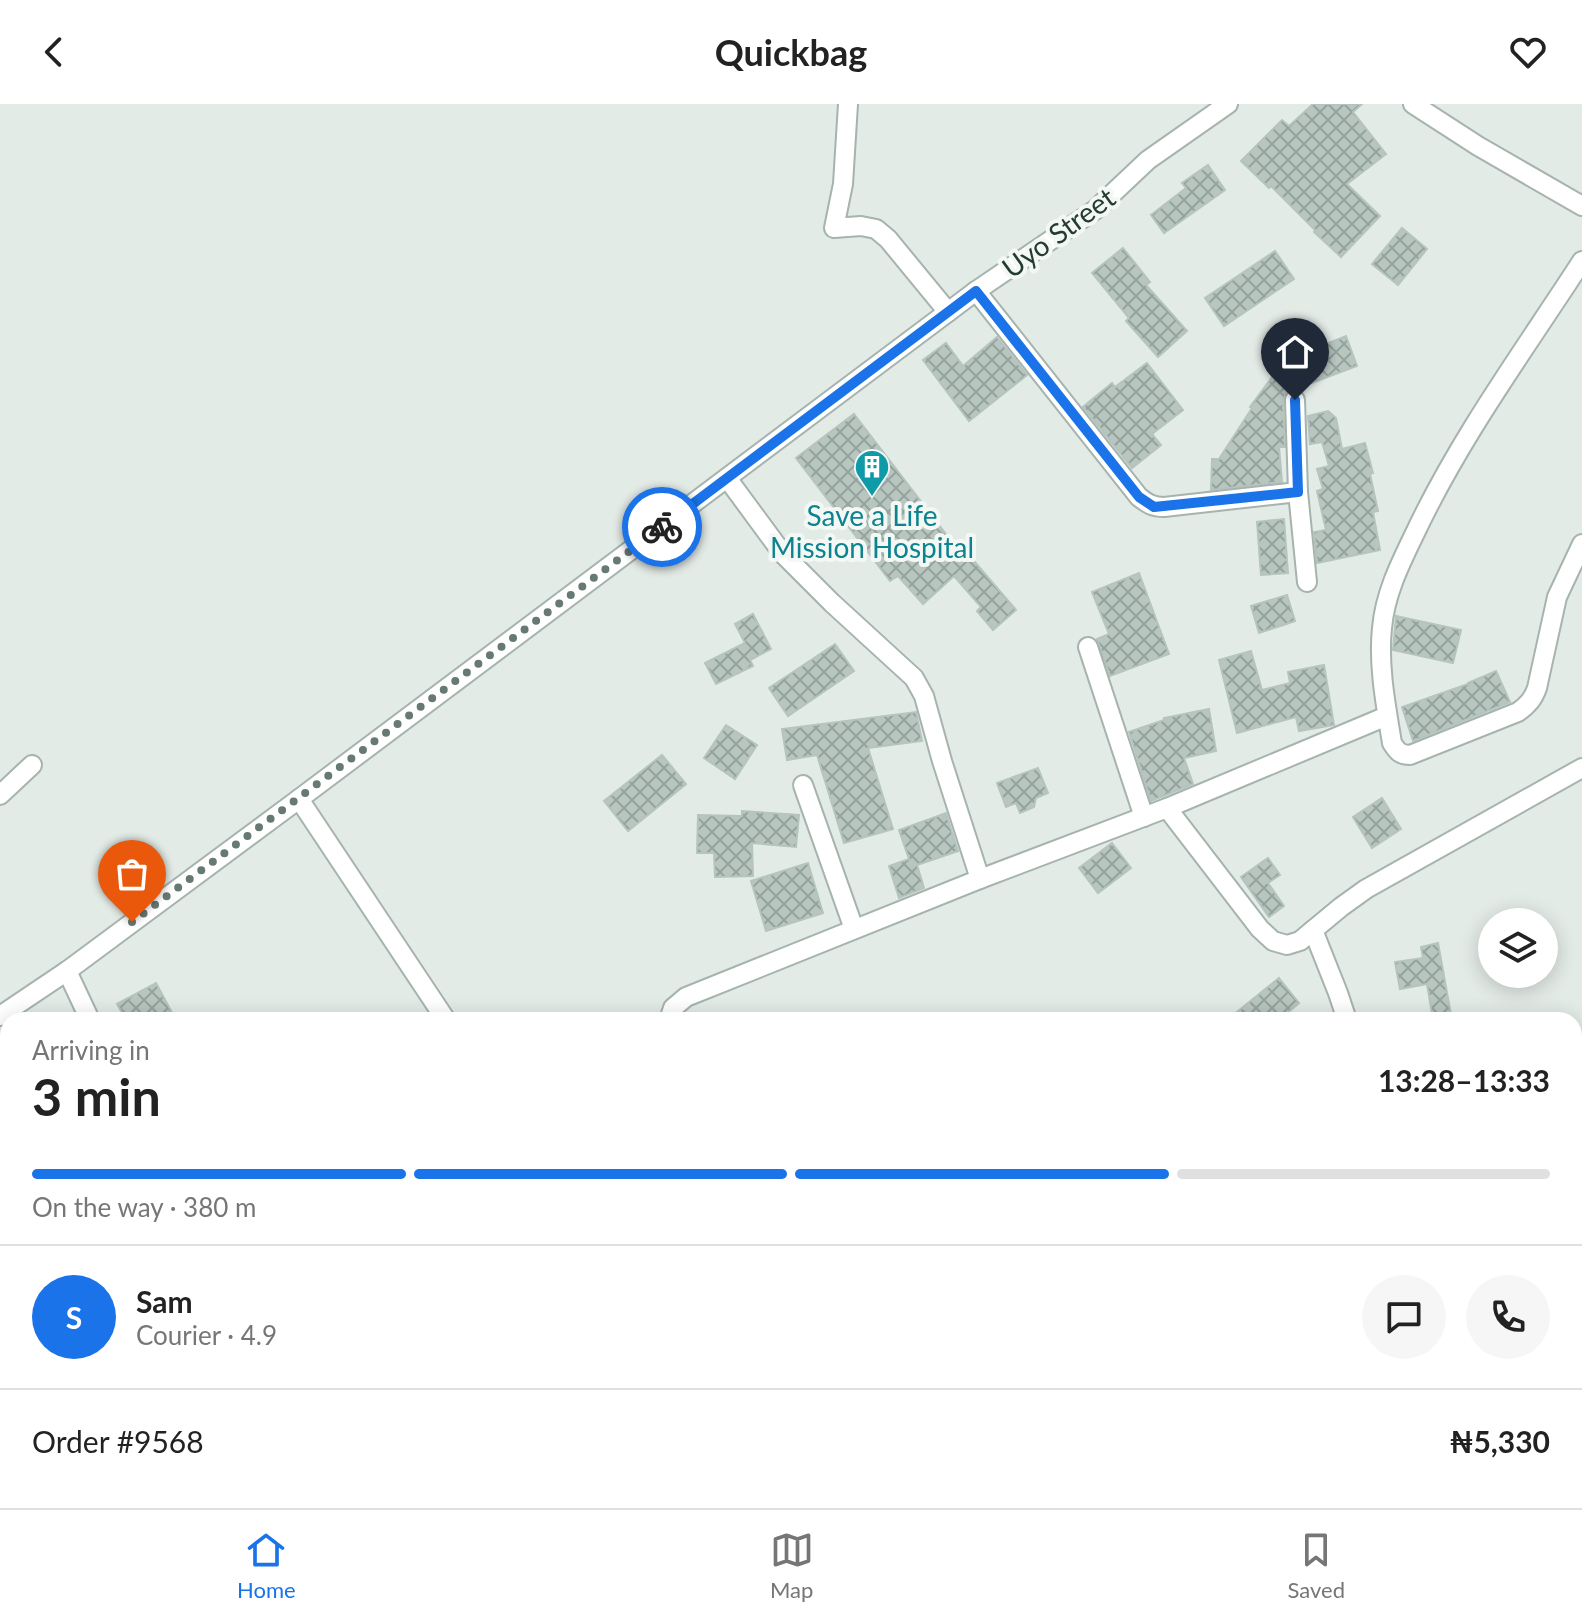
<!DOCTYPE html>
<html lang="en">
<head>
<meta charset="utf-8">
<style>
	:root { --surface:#fff; --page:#f6f6f6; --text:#222; --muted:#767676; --line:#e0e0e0; --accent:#1a73e8 }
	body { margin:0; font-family:Lato,sans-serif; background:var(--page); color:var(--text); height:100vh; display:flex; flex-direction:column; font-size:30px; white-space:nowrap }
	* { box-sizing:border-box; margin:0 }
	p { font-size:26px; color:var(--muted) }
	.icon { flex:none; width:44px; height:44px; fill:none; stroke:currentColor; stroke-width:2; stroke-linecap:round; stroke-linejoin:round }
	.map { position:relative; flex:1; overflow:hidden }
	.details { position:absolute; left:0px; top:908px; width:1582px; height:496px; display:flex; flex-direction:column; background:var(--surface); border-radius:24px 24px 0 0; box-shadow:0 4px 20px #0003 }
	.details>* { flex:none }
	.buttons { position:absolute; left:1478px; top:804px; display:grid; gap:16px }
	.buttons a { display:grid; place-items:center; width:80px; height:80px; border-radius:50%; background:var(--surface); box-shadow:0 4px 20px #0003; font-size:40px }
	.pin { position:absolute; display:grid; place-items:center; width:68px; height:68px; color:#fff; margin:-82px -34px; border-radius:50% 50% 50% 0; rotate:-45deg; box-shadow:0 0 8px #0007 }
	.pin .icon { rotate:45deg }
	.courier { position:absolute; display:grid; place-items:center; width:80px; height:80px; margin:-40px; border:6px solid #1a73e8; border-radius:50%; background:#fff; color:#222; box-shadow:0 2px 10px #0007 }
	.overview em { font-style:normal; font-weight:700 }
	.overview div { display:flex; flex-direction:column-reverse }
	.overview { display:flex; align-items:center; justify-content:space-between; height:136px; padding:0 32px }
	h1 { font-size:52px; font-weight:700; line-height:60px }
	.bar { display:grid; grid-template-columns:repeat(4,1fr); gap:12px 8px; align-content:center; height:96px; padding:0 32px }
	.bar i { height:10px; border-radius:6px; background:var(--line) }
	.bar .active { background:var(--accent) }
	.bar p { grid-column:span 4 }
	.line { display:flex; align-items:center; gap:20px; padding:0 32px; border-top:2px solid var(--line) }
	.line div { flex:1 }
	.round { display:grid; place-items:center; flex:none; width:84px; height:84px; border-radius:42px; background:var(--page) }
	header { display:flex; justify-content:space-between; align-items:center; height:104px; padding:0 32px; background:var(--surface); font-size:36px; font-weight:700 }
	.tabs { display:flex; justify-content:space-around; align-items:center; height:112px; border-top:2px solid var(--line); background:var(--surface); font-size:22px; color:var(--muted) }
	.tabs a { display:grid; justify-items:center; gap:4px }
	.tabs .active { color:var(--accent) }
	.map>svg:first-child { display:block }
</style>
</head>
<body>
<header><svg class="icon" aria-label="back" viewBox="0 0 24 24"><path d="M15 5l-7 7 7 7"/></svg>Quickbag<svg class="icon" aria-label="heart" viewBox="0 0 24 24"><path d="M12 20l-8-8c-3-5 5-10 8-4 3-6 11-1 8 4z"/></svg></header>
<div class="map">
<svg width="1582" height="1404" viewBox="0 0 1582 1404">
	<defs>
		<pattern id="building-cross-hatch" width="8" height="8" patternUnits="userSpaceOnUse" patternTransform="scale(2)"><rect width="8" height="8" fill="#b8c6c0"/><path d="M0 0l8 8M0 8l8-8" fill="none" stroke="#95a29d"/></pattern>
	</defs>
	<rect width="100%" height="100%" fill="#e3ebe7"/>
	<!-- building -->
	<g fill="url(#building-cross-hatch)" stroke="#b5c4be" stroke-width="2">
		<path d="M1313 0H1362L1353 8 1386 50 1347 80 1380 112 1341 153 1314 128 1315 126 1271 82 1269 84 1241 57 1282 16 1289 22Z"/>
		<path d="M1208 61 1225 86 1164 129 1151 111 1186 84 1182 79Z"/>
		<path d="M1402 124 1427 145 1398 181 1372 160Z"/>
		<path d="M1123 144 1150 178 1146 181 1187 227 1158 253 1126 217 1129 214 1092 169Z"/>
		<path d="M1275 147 1294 175 1224 222 1205 194Z"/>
		<path d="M1346 232 1357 262 1312 279 1301 250Z"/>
		<path d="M997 233 1027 271 969 317 923 256 946 239 963 262Z"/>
		<path d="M1147 259 1183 306 1152 330 1161 341 1132 364 1083 303 1112 279 1115 283Z"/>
		<path d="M1275 269 1288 278V287L1283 296 1285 343H1279L1282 378 1211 386 1212 355H1219L1252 304 1250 303Z"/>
		<path d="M1328 307 1336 314 1342 345 1365 339 1373 369 1370 370 1378 407 1373 408 1380 446 1317 459 1314 428 1326 426 1317 387 1323 385 1317 365 1329 362 1322 338 1310 340 1308 312Z"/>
		<path d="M854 310 952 438 954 437 974 457 1016 506 993 526 977 507 981 503 954 472 923 500 898 472 890 477 796 354Z"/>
		<path d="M1284 415 1288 469 1261 471 1257 418Z"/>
		<path d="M1139 469 1169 550 1110 572 1097 535 1109 530 1092 488Z"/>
		<path d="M1287 491 1295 517 1259 529 1251 502Z"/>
		<path d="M753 510 771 545 750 556 753 562 716 580 705 559 745 539 735 520Z"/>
		<path d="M1396 512 1461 526 1453 559 1393 546Z"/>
		<path d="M835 540 854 567 788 612 769 584Z"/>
		<path d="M1251 547 1262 586 1290 579 1288 568 1324 561 1334 621 1299 627 1296 613 1237 629 1219 556Z"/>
		<path d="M1496 567 1510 598 1413 637 1402 603 1468 580V579Z"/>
		<path d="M1209 605 1216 647 1184 654 1193 680 1151 697 1129 628 1164 616V614Z"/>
		<path d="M916 608 922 637 868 644 893 725 844 739 817 651 787 656 782 625Z"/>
		<path d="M726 621 757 641 735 675 704 654Z"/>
		<path d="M662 651 686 680 628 727 604 697Z"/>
		<path d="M1038 664 1048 689 1036 694 1034 703 1020 709 1016 699 1006 703 997 679Z"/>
		<path d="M1382 694 1401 725 1372 744 1353 713Z"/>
		<path d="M742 707 799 711 796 743 752 739 753 772 715 773 714 749H697L698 711 742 712Z"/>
		<path d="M946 709 958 747 917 761 924 784 899 794 889 762 909 755 899 726Z"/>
		<path d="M1112 739 1131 764 1098 789 1079 764Z"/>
		<path d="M1268 754 1280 771 1268 779 1284 802 1269 813 1241 773Z"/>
		<path d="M808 759 823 809 766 827 751 777Z"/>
		<path d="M1438 839 1452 916H1433L1427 880 1400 885 1395 858 1423 854 1421 843Z"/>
		<path d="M1279 874 1299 899 1279 916H1227Z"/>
		<path d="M156 879 176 916H126L117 900Z"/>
	</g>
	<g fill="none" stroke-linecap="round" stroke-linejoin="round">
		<defs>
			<g id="minor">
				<path d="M848 0 843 80 834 124 861 122 876 125 888 135 948 208"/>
				<path d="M1413 0 1478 42 1582 102"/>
				<path d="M1582 157C1525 245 1461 332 1416 427 1401 458 1385 489 1382 524 1378 562 1386 602 1392 639 1397 647 1400 651 1410 651L1518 608C1528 601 1533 595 1537 584L1557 493 1582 440"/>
				<path d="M976 187 1139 393C1148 400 1153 403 1164 403L1298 388"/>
				<path d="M1295 296 1298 388 1307 478"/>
				<path d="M727 374 783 450 832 499 914 574 924 592 942 657 980 775"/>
				<path d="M1088 543 1144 713"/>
				<path d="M803 681 854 825"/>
				<path d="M0 691 32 661"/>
				<path d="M299 695 446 916"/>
				<path d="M1167 704 1260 825 1273 837 1287 841 1300 837 1341 803 1366 785 1582 664"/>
				<path d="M1313 826 1338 889 1347 916"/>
				<path d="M67 867 90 916"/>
				<path d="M0 912 67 867 299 695 976 187 1095 106 1148 56 1228 0"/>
				<path d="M669 916 673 904 686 893 980 775 1167 704 1387 612"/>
				<path d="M1574 1051 1582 1050"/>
				<path d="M1574 1177 1582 1183"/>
				<path d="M1574 1376 1582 1382"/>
				<path d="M838 1396 840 1404"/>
				<path d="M863 1396 865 1404"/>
				<path d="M1169 1396 1170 1404"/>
				<path d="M1318 1396 1319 1404"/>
				<path d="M66 1404 75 1396"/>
				<path d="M350 1404 389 1396"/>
			</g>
			<g id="secondary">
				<path d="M0 1173 8 1181"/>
				<path d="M0 1216 8 1224"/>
				<path d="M190 1396 198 1404"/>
				<path d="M235 1396 243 1404"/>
			</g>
		</defs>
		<!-- minor casing -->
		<use href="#minor" stroke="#a6b3ae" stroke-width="22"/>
		<!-- secondary casing -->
		<use href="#secondary" stroke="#a2b6af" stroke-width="28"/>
		<!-- minor -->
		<use href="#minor" stroke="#fff" stroke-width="18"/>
		<!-- secondary -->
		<use href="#secondary" stroke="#fff" stroke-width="24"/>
	</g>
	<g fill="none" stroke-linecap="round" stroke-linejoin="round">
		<!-- done -->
		<path stroke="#677973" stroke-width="8" stroke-dasharray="0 14.4" d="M132 818 662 423"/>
		<!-- route -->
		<path stroke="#1a73e8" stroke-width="10" d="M662 423 976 187 1139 393 1154 403 1298 388 1295 296"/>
	</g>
	<!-- icons -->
	<defs>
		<symbol id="building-pin" viewBox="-11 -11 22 30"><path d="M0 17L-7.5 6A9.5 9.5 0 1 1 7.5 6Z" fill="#0f9aa8" stroke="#f3f8f5"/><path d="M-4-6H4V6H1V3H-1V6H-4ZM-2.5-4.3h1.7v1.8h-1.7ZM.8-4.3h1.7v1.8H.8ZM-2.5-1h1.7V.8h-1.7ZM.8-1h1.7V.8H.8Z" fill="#fff"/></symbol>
	</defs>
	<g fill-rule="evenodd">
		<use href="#building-pin" x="852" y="343" width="40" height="54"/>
	</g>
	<g text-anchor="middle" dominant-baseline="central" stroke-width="8" stroke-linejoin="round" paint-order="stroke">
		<!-- street labels -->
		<g font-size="28" fill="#243b34" stroke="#f3f8f5">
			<text transform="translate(1058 128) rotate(-36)">Uyo Street</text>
		</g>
		<!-- culture labels -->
		<g font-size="28" fill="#0d838f" stroke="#f3f8f5">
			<text x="872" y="411">Save a Life<tspan x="872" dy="32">Mission Hospital</tspan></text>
		</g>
	</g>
</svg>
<div class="buttons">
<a><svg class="icon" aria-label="layers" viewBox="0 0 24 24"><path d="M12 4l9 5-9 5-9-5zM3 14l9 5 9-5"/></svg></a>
</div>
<div class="pin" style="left:132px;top:818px;background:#ea580c"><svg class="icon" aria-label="bag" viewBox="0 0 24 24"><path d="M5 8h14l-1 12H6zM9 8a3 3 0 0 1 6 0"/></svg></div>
<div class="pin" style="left:1295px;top:296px;background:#1f2937"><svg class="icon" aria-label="home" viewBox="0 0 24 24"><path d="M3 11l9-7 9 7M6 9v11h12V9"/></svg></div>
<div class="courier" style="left:662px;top:423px"><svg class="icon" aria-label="bike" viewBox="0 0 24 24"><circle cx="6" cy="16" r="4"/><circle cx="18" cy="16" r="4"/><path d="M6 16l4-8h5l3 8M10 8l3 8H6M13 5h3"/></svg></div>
<section class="details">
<div class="overview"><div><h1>3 min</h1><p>Arriving in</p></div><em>13:28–13:33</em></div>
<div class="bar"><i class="active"></i><i class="active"></i><i class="active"></i><i></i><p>On the way · 380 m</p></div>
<div class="line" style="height:144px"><b class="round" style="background:var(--accent);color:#fff">S</b><div><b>Sam</b><p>Courier · 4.9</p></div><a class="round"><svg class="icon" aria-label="chat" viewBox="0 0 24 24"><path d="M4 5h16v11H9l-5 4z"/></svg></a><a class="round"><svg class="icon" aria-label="phone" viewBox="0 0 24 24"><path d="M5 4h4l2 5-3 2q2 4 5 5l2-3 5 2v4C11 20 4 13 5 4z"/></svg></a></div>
<div class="line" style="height:104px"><div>Order #9568</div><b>₦5,330</b></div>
</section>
</div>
<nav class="tabs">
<a class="active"><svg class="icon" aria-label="home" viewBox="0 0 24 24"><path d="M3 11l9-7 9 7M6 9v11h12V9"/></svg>Home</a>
<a><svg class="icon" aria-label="map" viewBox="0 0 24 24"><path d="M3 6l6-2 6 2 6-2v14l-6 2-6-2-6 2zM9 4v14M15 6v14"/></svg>Map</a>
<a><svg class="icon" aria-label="saved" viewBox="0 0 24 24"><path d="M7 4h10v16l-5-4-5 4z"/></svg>Saved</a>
</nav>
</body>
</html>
